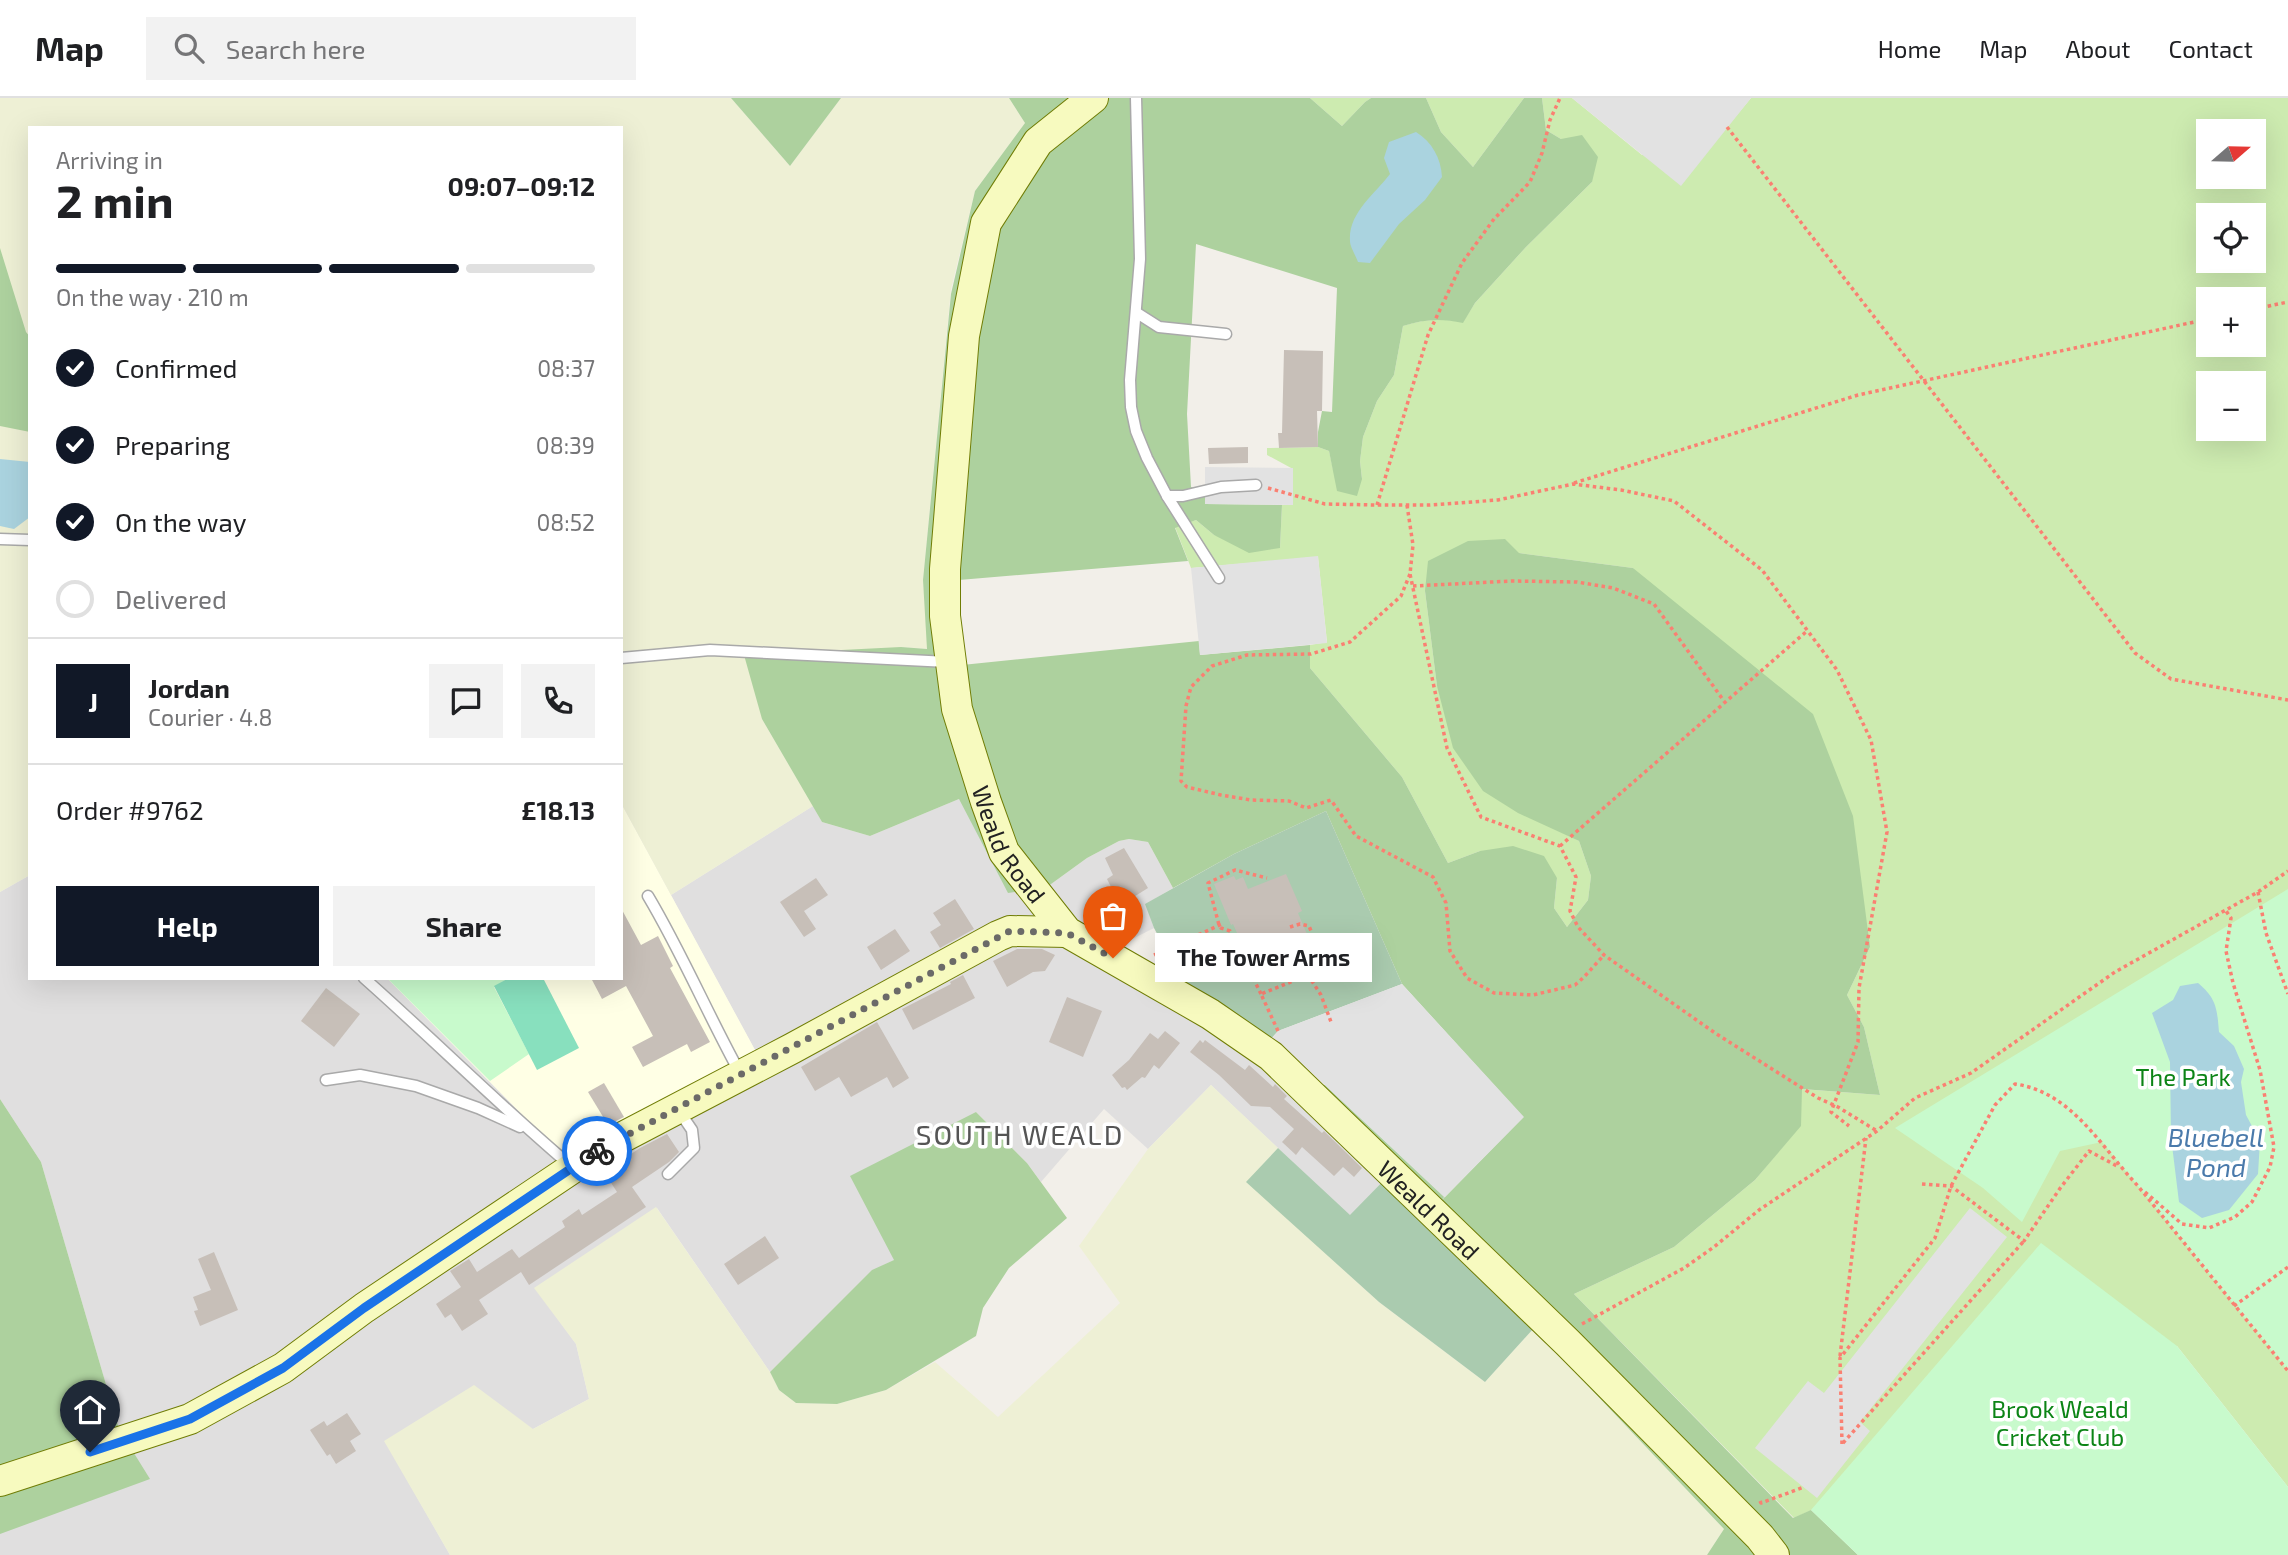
<!DOCTYPE html>
<html lang="en">
<head>
<meta charset="utf-8">
<style>
	:root { --surface:#fff; --page:#f2f2f2; --text:#202124; --muted:#757577; --line:#e0e0e0; --accent:#111827 }
	body { margin:0; font-family:"Exo 2",sans-serif; background:var(--page); color:var(--text); height:100vh; display:flex; flex-direction:column; font-size:26px; white-space:nowrap }
	* { box-sizing:border-box; margin:0 }
	p { font-size:23px; color:var(--muted) }
	.icon { flex:none; width:38px; height:38px; fill:none; stroke:currentColor; stroke-width:2; stroke-linecap:round; stroke-linejoin:round }
	.map { position:relative; flex:1; overflow:hidden }
	.sheet { position:absolute; left:28px; top:28px; width:595px; height:854px; display:flex; flex-direction:column; background:var(--surface); border-radius:0px; box-shadow:0 7px 28px #0002 }
	.sheet>* { flex:none }
	.needle { width:46px; rotate:70deg }
	.buttons { position:absolute; left:2196px; top:21px; display:grid; gap:14px }
	.buttons a { display:grid; place-items:center; width:70px; height:70px; border-radius:0px; background:var(--surface); box-shadow:0 7px 28px #0002; font-size:35px }
	.pin { position:absolute; display:grid; place-items:center; width:60px; height:60px; color:#fff; margin:-72px -30px; border-radius:50% 50% 50% 0; rotate:-45deg; box-shadow:0 0 7px #0007 }
	.pin .icon { rotate:45deg }
	.courier { position:absolute; display:grid; place-items:center; width:70px; height:70px; margin:-35px; border:5px solid #1a73e8; border-radius:50%; background:#fff; color:#222; box-shadow:0 2px 9px #0007 }
	.bubble { position:absolute; height:49px; border-radius:0px; background:var(--surface); box-shadow:0 7px 28px #0002; font-size:23px; font-weight:700; line-height:49px; text-align:center }
	.overview em { font-style:normal; font-weight:700 }
	.overview div { display:flex; flex-direction:column-reverse }
	.overview { display:flex; align-items:center; justify-content:space-between; height:119px; padding:0 28px }
	h1 { font-size:46px; font-weight:700; line-height:52px }
	.bar { display:grid; grid-template-columns:repeat(4,1fr); gap:10px 7px; align-content:center; height:84px; padding:0 28px }
	.bar i { height:9px; border-radius:5px; background:var(--line) }
	.bar .current { background:var(--accent) }
	.bar p { grid-column:span 4 }
	.line { display:flex; align-items:center; gap:18px; padding:0 28px; border-top:2px solid var(--line) }
	.line div { flex:1 }
	.round { display:grid; place-items:center; flex:none; width:74px; height:74px; border-radius:0px; background:var(--page) }
	ol { padding:0 28px; list-style:none }
	li { display:flex; align-items:center; gap:21px; height:77px }
	li p { margin-inline-start:auto }
	li .icon { padding:7px; border-radius:50%; background:var(--accent); color:#fff; stroke-width:4 }
	li:last-child { color:var(--muted) }
	li i { width:38px; height:38px; border:4px solid var(--line); border-radius:50% }
	.button { display:flex; gap:14px; margin-top:auto; padding:14px 28px }
	.button a { flex:1; height:80px; border-radius:0px; background:var(--accent); color:#fff; font-size:28px; font-weight:700; line-height:80px; text-align:center }
	.button a+a { background:var(--page); color:var(--text) }
	header { display:flex; align-items:center; gap:42px; box-sizing:border-box; height:98px; padding:0 35px; background:var(--surface); border-bottom:2px solid var(--line) }
	header strong { font-size:33px }
	nav { display:flex; gap:38px; margin-inline-start:auto; font-size:24px }
	.search { width:490px; height:63px; background:var(--page); display:flex; align-items:center; gap:18px; box-sizing:border-box; padding:0 24px; border-radius:0px; color:var(--muted); font-size:26px }
	.map>svg:first-child { display:block }
</style>
</head>
<body>
<header>
<strong>Map</strong>
<div class="search"><svg class="icon" aria-label="search" viewBox="0 0 24 24"><circle cx="10" cy="10" r="6"/><path d="M15 15l6 6"/></svg>Search here</div>
<nav><a>Home</a><a>Map</a><a>About</a><a>Contact</a></nav>
</header>
<div class="map">
<svg width="2288" height="1457" viewBox="0 0 2288 1457">
	<rect width="100%" height="100%" fill="#f2efe9"/>
	<!-- residential -->
	<path fill="#e0dfdf" d="M959 701 1047 789 1087 760 1119 743 1129 741 1148 744 1173 790 1146 806 1154 830 1093 861 1210 916 1392 1074 1350 1118 1211 987 1148 1051 1104 1011 1041 1084 1027 1065 976 1014 894 1162 872 1173 770 1274 657 1110 535 1190 576 1246 589 1301 533 1331 385 1343 450 1457H0V1392L119 1331 41 1064 0 1001V794L30 777V880H387L566 1061 582 1083 761 963 671 797 813 708 822 724 870 738Z"/>
	<!-- education -->
	<path fill="#ffffe5" d="M621 705 761 963 566 1061 387 880H621Z"/>
	<!-- farmland -->
	<g fill="#eef0d5">
		<path d="M0 0H731L790 68 841 0H1009L1025 25 975 93 951 191 923 482 928 551 901 549 762 621 813 708 671 797 621 705V30H30V777L0 794Z"/>
		<path d="M1211 987 1278 1050 1247 1084 1379 1204 1485 1284 1534 1230 1724 1431 1707 1457H450L384 1343 474 1287 533 1331 589 1301 576 1246 534 1190 656 1109 770 1274 779 1292 796 1305 837 1306 886 1292 935 1264 998 1319 1120 1205 1079 1148 1148 1051Z"/>
	</g>
	<!-- grass -->
	<g fill="#cdebb0" fill-rule="evenodd">
		<path d="M1310 0H1371L1365 4 1342 28Z"/>
		<path d="M1426 0H1524L1473 69 1441 34Z"/>
		<path d="M1542 0H1572L1642 57 1727 29 1751 0H2288V1389L2177 1248 1794 1420 1574 1196 1674 1149 1755 1082 1800 1028 1801 991 1880 997 1864 929 1847 897 1870 849 1633 470 1519 455 1425 493 1437 588 1550 728 1579 743 1591 778 1588 802 1567 829 1554 810 1557 780 1480 753 1448 765 1402 679 1310 570V547L1327 544 1318 459 1191 470 1175 429 1196 422 1214 437 1280 450 1282 407H1293V371L1267 357V350L1318 349 1329 353 1333 371 1362 381 1360 363 1363 339 1377 303 1394 277 1403 228C1424 221 1441 220 1463 224L1475 205 1526 149 1592 84 1561 41 1546 32ZM2208 33H2254V79H2208ZM2208 117H2254V163H2208ZM2208 201H2254V247H2208ZM2208 285H2254V331H2208Z"/>
	</g>
	<!-- forest -->
	<g fill="#add19e">
		<path d="M731 0H841L790 68Z"/>
		<path d="M1009 0H1310L1342 28 1365 4 1371 0H1426L1441 34 1473 69 1524 0H1542L1546 32 1561 41 1582 37 1598 59 1592 84 1526 149 1475 205 1463 225C1441 220 1424 221 1403 228L1394 277 1377 303 1363 339 1360 363 1362 381 1357 398 1337 393 1329 353 1318 349V334L1322 313 1332 314 1337 190 1196 146 1187 316 1191 389 1205 395V406L1282 407 1280 450 1249 455 1214 437 1196 422 1175 430 1188 463 959 482 956 524 962 567 1199 543 1200 557 1310 547V570L1402 679 1448 765 1480 753 1513 748 1544 758 1557 780 1554 810 1567 829 1588 802 1591 778 1579 743 1518 715 1483 693 1453 650 1437 588 1425 493 1428 463 1468 443 1505 441 1519 455 1633 470 1813 616 1853 718 1870 849 1847 897 1864 929 1880 997 1802 991 1801 1028 1755 1082 1674 1149 1574 1196 1793 1420 1811 1412 1858 1457H1707L1724 1431 1305 990 1325 987 1445 1099 1523 1019 1402 886 1326 713 1234 756 1173 790 1148 744 1129 741 1119 743 1087 760 1047 789 1008 795 959 701 870 738 822 724 762 621 744 557 901 549 927 551 923 482 951 196 975 93 1025 25Z"/>
		<path d="M0 150 26 234 30 239V334L0 328Z"/>
		<path d="M0 1001 41 1064 119 1331 150 1381 0 1436Z"/>
		<path d="M976 1014 1027 1065 1067 1120 1009 1170 983 1210 976 1238 886 1292 837 1306 796 1305 779 1292 770 1274 872 1172 894 1162 850 1078Z"/>
	</g>
	<!-- cemetery -->
	<g fill="#aacbaf">
		<path d="M1326 713 1402 886 1278 933 1269 943 1182 882 1154 830 1145 806 1234 756Z"/>
		<path d="M1278 1050 1350 1117 1392 1074 1534 1230 1485 1284 1379 1204 1246 1084Z"/>
	</g>
	<!-- park -->
	<g fill="#c8facc">
		<path d="M2288 791V1273L2102 1044 2060 1053 2022 1124 1983 1090 1895 1030Z"/>
		<path d="M387 880H509L494 889 529 956 490 983Z"/>
		<path d="M2041 1145 2177 1248 2288 1389V1457H1858L1811 1412Z"/>
	</g>
	<!-- pitch -->
	<path fill="#88e0be" d="M509 880H543L579 950 537 972 494 888Z"/>
	<!-- parking -->
	<g fill="#e2e2e2">
		<path d="M1572 0H1751L1681 88Z"/>
		<path d="M1205 369 1293 370V407L1205 406Z"/>
		<path d="M1318 458 1327 545 1200 557 1191 470Z"/>
		<path d="M1402 886 1524 1019 1441 1103 1444 1099 1291 955 1286 956 1269 943 1278 933Z"/>
		<path d="M1970 1110 2007 1139 1860 1324 1870 1333 1817 1400 1755 1350 1808 1283 1824 1295Z"/>
	</g>
	<!-- water -->
	<g fill="#aad3df">
		<path d="M1416 34C1432 44 1441 60 1442 79L1425 102 1399 126 1370 165 1358 164C1356 158 1350 149 1350 143 1348 115 1375 96 1390 76L1384 60 1389 44Z"/>
		<path d="M0 361 30 364V419L14 431 0 428Z"/>
		<path d="M2198 885C2217 901 2217 911 2219 934L2234 948 2244 971 2241 984 2246 1017 2260 1043 2258 1076 2229 1112 2202 1120 2179 1104 2171 1039 2170 964 2152 915 2173 902 2180 888Z"/>
	</g>
	<!-- building -->
	<g fill="#c7bfb8">
		<path d="M1284 252 1323 253 1322 313H1317L1318 349 1279 350 1278 335H1282Z"/>
		<path d="M1248 349V365L1209 366 1208 350Z"/>
		<path d="M1124 750 1148 790 1124 805 1119 797 1116 799 1107 781 1113 777 1105 760Z"/>
		<path d="M1286 776 1302 813 1298 815 1315 855 1298 863 1302 873 1279 883 1274 872 1257 880 1233 826 1231 827 1214 786 1234 778 1236 782 1243 779 1248 791Z"/>
		<path d="M816 780 828 797 804 813 816 831 804 839 780 804Z"/>
		<path d="M955 801 974 831 940 850 930 834 941 827 933 815Z"/>
		<path d="M621 810 641 847 658 838 673 868 670 870 710 944 691 954 687 946 643 969 632 949 653 938 626 888 602 901 591 880H621Z"/>
		<path d="M895 831 910 853 881 872 867 849Z"/>
		<path d="M1017 851H1042L1055 857 1045 873 1033 874 1007 889 993 863Z"/>
		<path d="M963 877 975 900 913 932 902 911 951 886 950 884Z"/>
		<path d="M326 890 360 916 334 949 301 923Z"/>
		<path d="M1067 899 1102 913 1083 959 1049 944Z"/>
		<path d="M877 924 909 980 893 990 887 979 851 999 839 979 815 993 801 969Z"/>
		<path d="M1165 933 1180 945 1159 971 1154 967 1145 980 1142 979 1127 992 1125 989 1122 990 1112 977 1129 962 1150 935 1158 941Z"/>
		<path d="M1200 942 1203 945 1205 942 1245 972 1249 967 1273 989 1275 986 1287 998 1284 1001 1322 1035 1324 1033 1362 1070 1354 1079 1343 1069 1334 1078 1302 1049 1296 1057 1282 1044 1294 1031 1270 1009 1251 1008 1219 977 1190 954Z"/>
		<path d="M604 985 624 1019 608 1027 588 994Z"/>
		<path d="M667 1036 679 1054 669 1064 632 1089 646 1109 529 1187 521 1174 479 1202 488 1216 462 1233 451 1216 445 1220 436 1206 461 1189 450 1173 469 1161 477 1174 512 1151 519 1160 565 1129 562 1123 579 1111 582 1117 617 1094 604 1074 640 1050Z"/>
		<path d="M765 1138 779 1160 738 1187 724 1166Z"/>
		<path d="M214 1154 238 1212 200 1228 194 1213 198 1212 193 1199 211 1192 198 1161Z"/>
		<path d="M347 1315 361 1336 350 1343 356 1353 336 1366 330 1356 327 1358 310 1332 324 1323 327 1328Z"/>
	</g>
	<g fill="none" stroke-linecap="round" stroke-linejoin="round">
		<defs>
			<g id="lane">
				<path d="M1136 0 1140 161 1130 282 1131 309 1136 333 1147 360 1167 398 1219 480"/>
				<path d="M1137 215 1159 229 1226 236"/>
				<path d="M1167 398H1183L1221 389 1256 387"/>
				<path d="M0 441 30 442"/>
				<path d="M621 560 710 552 948 564"/>
				<path d="M648 798C682 855 708 917 740 975"/>
				<path d="M364 880C434 942 500 1008 572 1069"/>
				<path d="M326 982 360 977 416 988 478 1010 520 1029"/>
				<path d="M668 1076 694 1050 692 1032 679 1013"/>
			</g>
			<g id="secondary">
				<path id="s1" d="M1093 0 1038 44 986 125 964 238 945 471V518L957 611 986 704 1004 754 1067 834 1210 916 1271 958 1568 1245 1760 1439 1774 1457"/>
				<path d="M0 1383 190 1321 283 1270 364 1210 604 1049 793 950 998 838 1010 833 1067 834"/>
			</g>
		</defs>
		<!-- lane casing -->
		<use href="#lane" stroke="#a9a9a9" stroke-width="13"/>
		<!-- secondary casing -->
		<use href="#secondary" stroke="#707d05" stroke-width="32"/>
		<!-- path -->
		<g stroke="#fa8072" stroke-width="3.5" stroke-dasharray="3.5 3.5" stroke-linecap="butt">
			<path d="M1727 29 2135 555 2171 581 2288 602"/>
			<path d="M2254 211 2288 204"/>
			<path d="M1574 385 1858 297 2208 221"/>
			<path d="M1268 390 1325 406 1377 407H1430L1498 402 1573 386 1621 392 1674 403 1762 472 1837 572 1871 642 1887 734 1859 890 1858 944 1831 1014 1849 1028"/>
			<path d="M1377 407 1428 237 1462 165 1494 121 1530 84 1542 55 1550 22 1560 0"/>
			<path d="M1407 407 1413 447 1410 476 1447 650 1481 719 1560 748 1576 779 1570 813 1578 829 1604 857 1715 935 1818 1000 1838 1009 1877 1033"/>
			<path d="M1410 476 1401 498 1350 544 1311 556 1247 557 1212 568 1191 589 1186 608 1181 683 1187 689 1221 697 1251 702 1289 703 1306 710 1331 702 1356 738 1433 779 1446 805 1450 853 1467 880 1494 895 1533 897 1575 887 1584 879 1604 857"/>
			<path d="M1413 488 1512 483 1577 484 1613 490 1654 506 1724 603"/>
			<path d="M1560 748 1807 533"/>
			<path d="M2258 794 2266 835 2288 896"/>
			<path d="M1290 829 1300 826 1309 828 1320 855 1314 862 1308 877"/>
			<path d="M1154 857 1222 826"/>
			<path d="M1261 896 1230 833 1221 830 1219 827 1208 785 1235 772 1267 780"/>
			<path d="M1278 933 1261 896 1308 877 1321 897 1331 924"/>
			<path d="M1922 1086 1951 1088 2024 1143 2061 1089 2089 1053 2117 1068"/>
			<path d="M2145 1094 2182 1126 2209 1130 2235 1119 2252 1104 2270 1069 2274 1049 2260 972 2233 885 2226 853 2231 820 2226 813"/>
			<path d="M2234 1208 2288 1169"/>
			<path d="M1582 1226 1684 1170 1714 1149 1759 1112 1877 1033 1915 1000 1971 975 2115 874 2258 794 2288 773"/>
			<path d="M1840 1258 1866 1040"/>
			<path d="M1843 1345 2024 1143"/>
			<path d="M1842 1346 1840 1260 1935 1140 1951 1088 1995 1007 2015 986C2072 994 2101 1049 2138 1088L2288 1273"/>
			<path d="M1760 1403 1761 1405 1804 1389"/>
		</g>
		<!-- lane -->
		<use href="#lane" stroke="#fff" stroke-width="10"/>
		<!-- secondary -->
		<use href="#secondary" stroke="#f7fabf" stroke-width="30"/>
	</g>
	<g fill="none" stroke-linecap="round" stroke-linejoin="round">
		<!-- done -->
		<path stroke="#6b6a68" stroke-width="7" stroke-dasharray="0 12.6" d="M597 1053 1010 833 1067 835 1113 860"/>
		<!-- route -->
		<path stroke="#1a73e8" stroke-width="9" d="M90 1354 190 1321 283 1270 364 1210 597 1053"/>
	</g>
	<g text-anchor="middle" dominant-baseline="central" stroke-width="7" stroke-linejoin="round" paint-order="stroke">
		<!-- street labels -->
		<g font-size="24" fill="#222" stroke="#fff">
			<text stroke="none"><textPath href="#s1" startOffset="802">Weald Road</textPath></text>
			<text stroke="none"><textPath href="#s1" startOffset="1368">Weald Road</textPath></text>
		</g>
		<!-- park labels -->
		<g font-size="24" fill="#0c8416" stroke="#fff">
			<text x="2183" y="978">The Park</text>
			<text x="2060" y="1310">Brook Weald<tspan x="2060" dy="28">Cricket Club</tspan></text>
		</g>
		<!-- water labels -->
		<g font-size="26" font-style="italic" fill="#4a7aab" stroke="#fff">
			<text x="2216" y="1038">Bluebell<tspan x="2216" dy="30">Pond</tspan></text>
		</g>
		<!-- quarter labels -->
		<g font-size="28" letter-spacing="2" fill="#555" stroke="#fff">
			<text x="1020" y="1036">SOUTH WEALD</text>
		</g>
	</g>
</svg>
<div class="buttons">
<a><svg class="needle" viewBox="-14 -14 28 28"><path d="M0-13l5 13h-10z" fill="#e53935"/><path d="M0 13l5-13h-10z" fill="#757577"/></svg></a>
<a><svg class="icon" aria-label="locate" viewBox="0 0 24 24"><circle cx="12" cy="12" r="6"/><path d="M12 2v4M12 18v4M2 12h4M18 12h4"/></svg></a>
<a>+</a>
<a>−</a>
</div>
<div class="pin" style="left:1113px;top:860px;background:#ea580c"><svg class="icon" aria-label="bag" viewBox="0 0 24 24"><path d="M5 8h14l-1 12H6zM9 8a3 3 0 0 1 6 0"/></svg></div>
<div class="pin" style="left:90px;top:1354px;background:#1f2937"><svg class="icon" aria-label="home" viewBox="0 0 24 24"><path d="M3 11l9-7 9 7M6 9v11h12V9"/></svg></div>
<div class="courier" style="left:597px;top:1053px"><svg class="icon" aria-label="bike" viewBox="0 0 24 24"><circle cx="6" cy="16" r="4"/><circle cx="18" cy="16" r="4"/><path d="M6 16l4-8h5l3 8M10 8l3 8H6M13 5h3"/></svg></div>
<div class="bubble" style="left:1155px;top:835px;width:217px">The Tower Arms</div>
<section class="sheet">
<div class="overview"><div><h1>2 min</h1><p>Arriving in</p></div><em>09:07–09:12</em></div>
<div class="bar"><i class="current"></i><i class="current"></i><i class="current"></i><i></i><p>On the way · 210 m</p></div>
<ol>
<li><svg class="icon" aria-label="check" viewBox="0 0 24 24"><path d="M5 12l5 5 9-10"/></svg>Confirmed<p>08:37</p></li>
<li><svg class="icon" aria-label="check" viewBox="0 0 24 24"><path d="M5 12l5 5 9-10"/></svg>Preparing<p>08:39</p></li>
<li><svg class="icon" aria-label="check" viewBox="0 0 24 24"><path d="M5 12l5 5 9-10"/></svg>On the way<p>08:52</p></li>
<li><i></i>Delivered</li>
</ol>
<div class="line" style="height:126px"><b class="round" style="background:var(--accent);color:#fff">J</b><div><b>Jordan</b><p>Courier · 4.8</p></div><a class="round"><svg class="icon" aria-label="chat" viewBox="0 0 24 24"><path d="M4 5h16v11H9l-5 4z"/></svg></a><a class="round"><svg class="icon" aria-label="phone" viewBox="0 0 24 24"><path d="M5 4h4l2 5-3 2q2 4 5 5l2-3 5 2v4C11 20 4 13 5 4z"/></svg></a></div>
<div class="line" style="height:91px"><div>Order #9762</div><b>£18.13</b></div>
<div class="button"><a>Help</a><a>Share</a></div>
</section>
</div>
</body>
</html>
